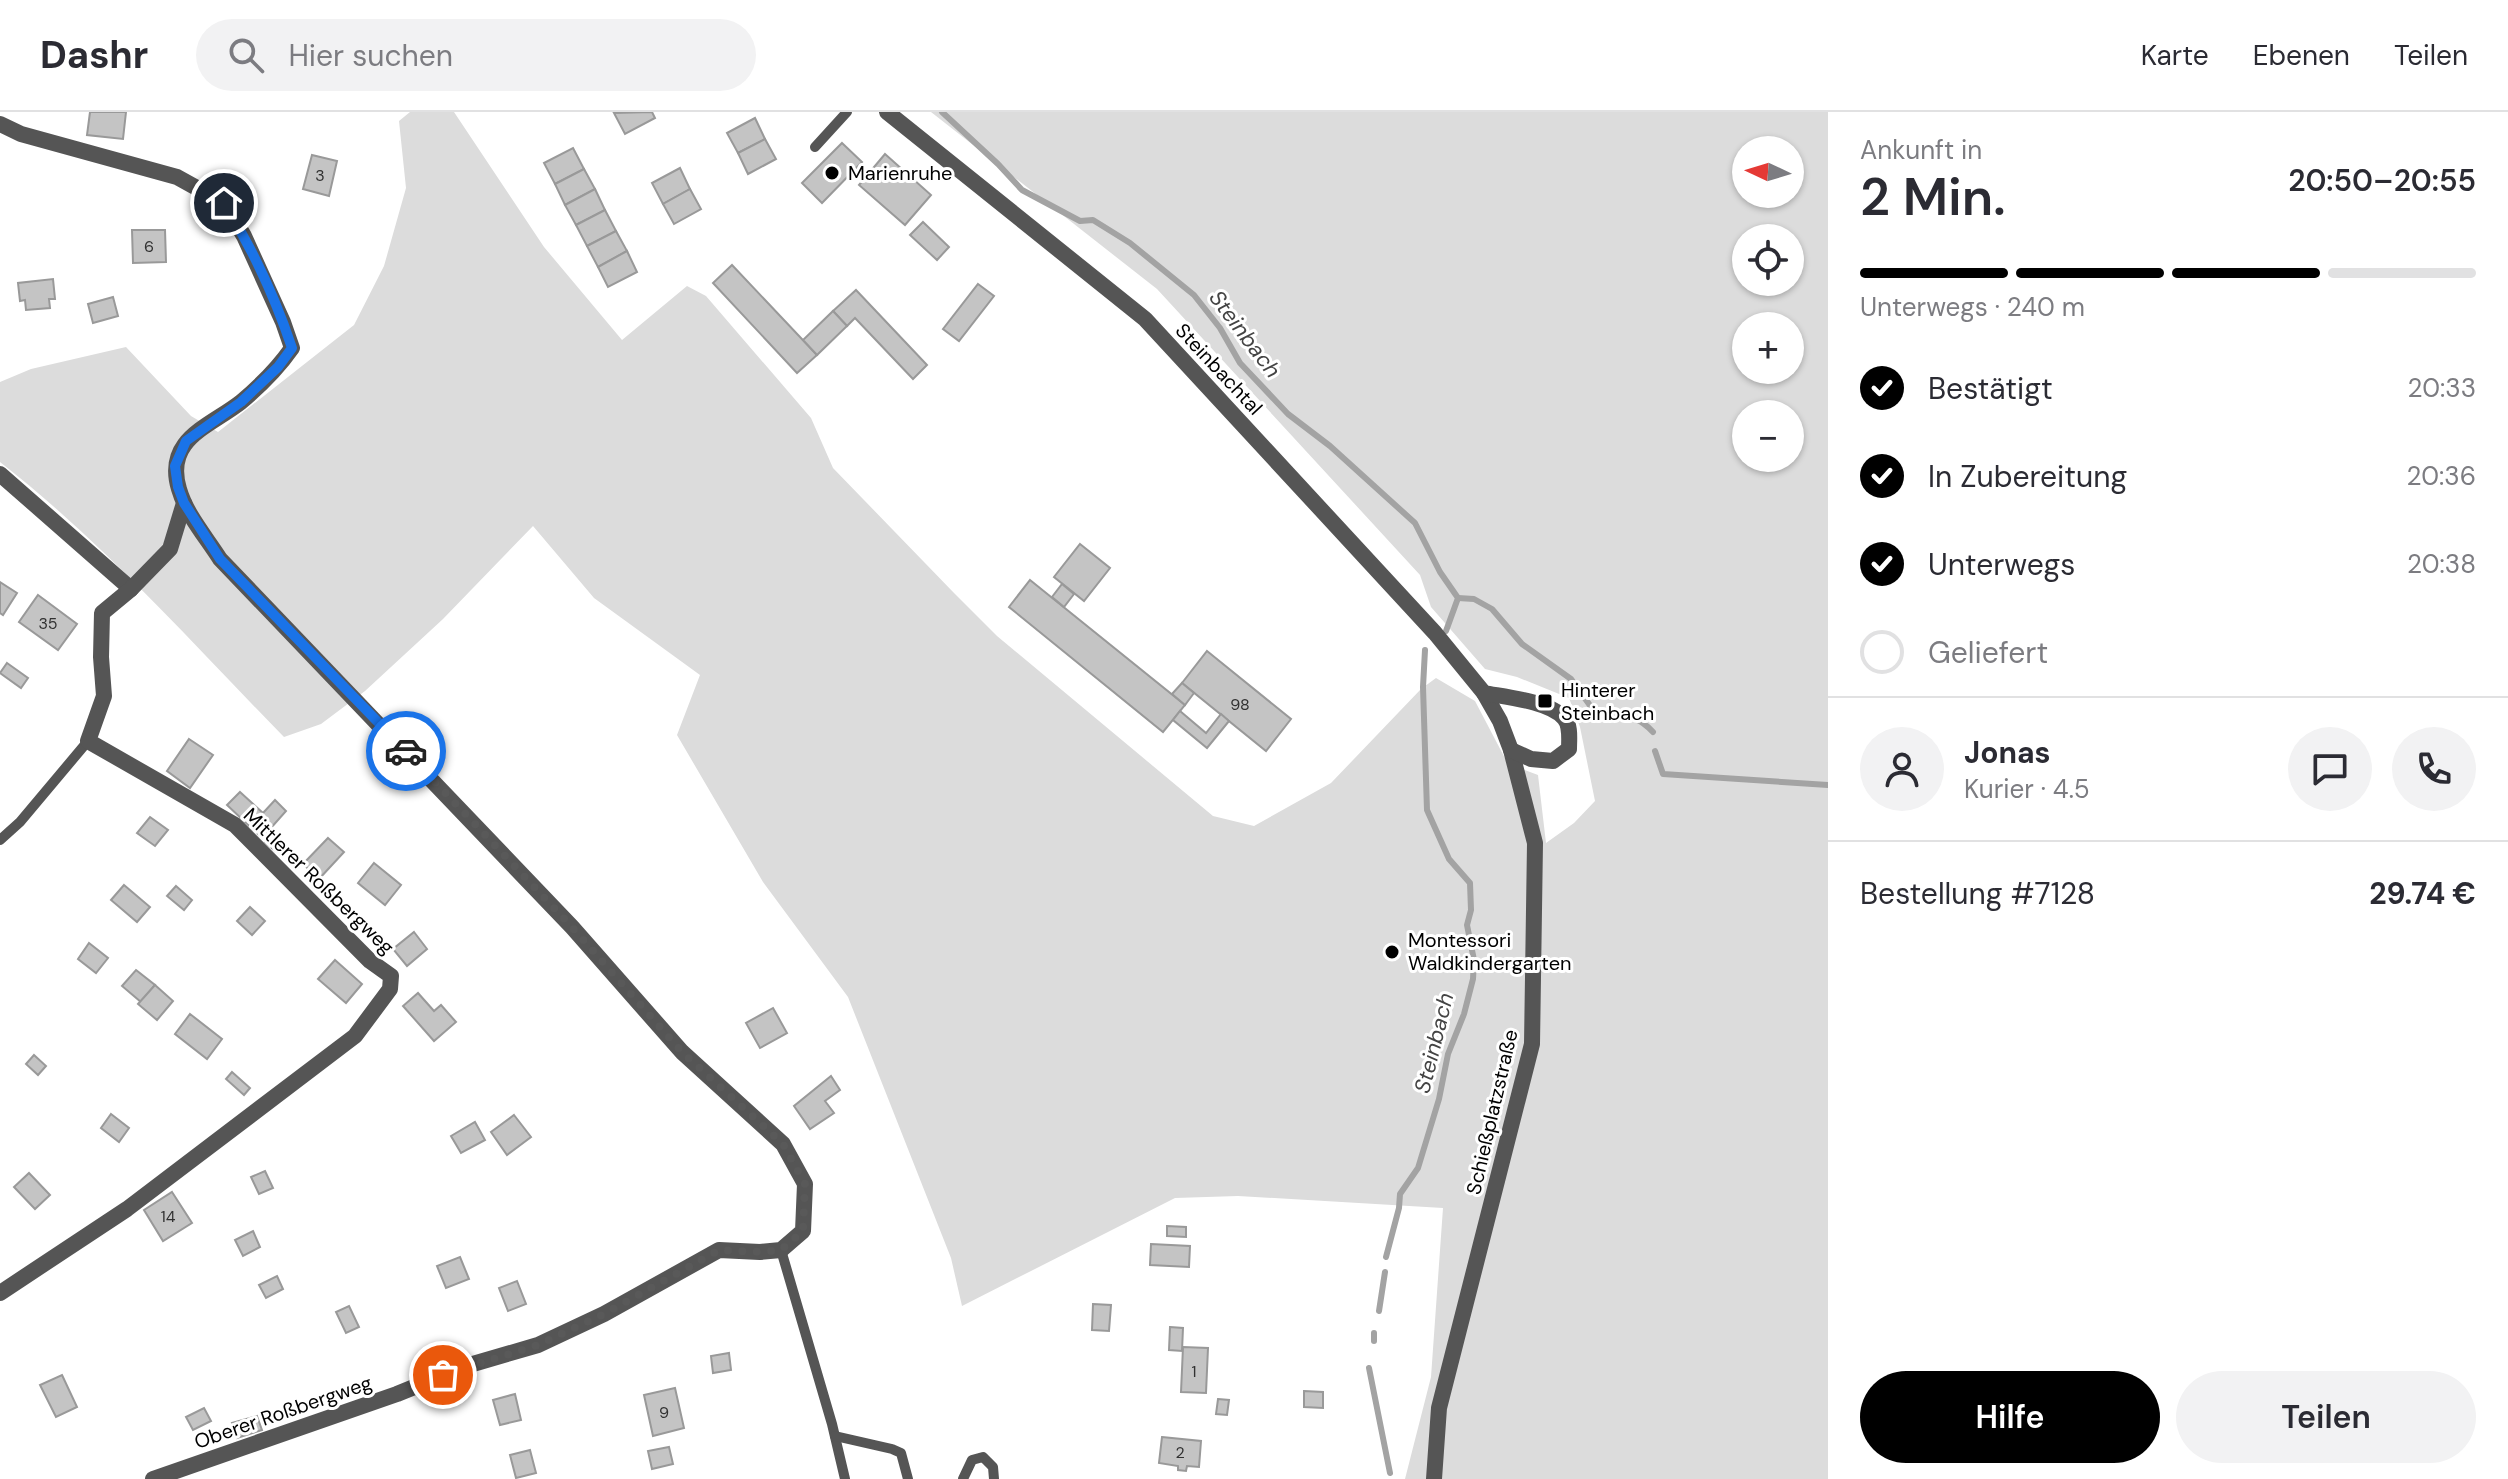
<!DOCTYPE html>
<html lang="de">
<head>
<meta charset="utf-8">
<style>
	:root { --surface:#fff; --page:#f2f2f3; --text:#2b2b33; --muted:#7c7c81; --line:#e1e1e2; --accent:#000 }
	body { margin:0; font-family:"DM Sans",sans-serif; background:var(--page); color:var(--text); height:100vh; display:flex; flex-direction:column; font-size:30px; white-space:nowrap }
	* { box-sizing:border-box; margin:0 }
	p { font-size:26px; color:var(--muted) }
	.icon { flex:none; width:44px; height:44px; fill:none; stroke:currentColor; stroke-width:2; stroke-linecap:round; stroke-linejoin:round }
	.map { position:relative; flex:1; overflow:hidden }
	.panel { display:flex; flex-direction:column; background:var(--surface); width:680px }
	.panel>* { flex:none }
	.needle { width:52px; rotate:274deg }
	.fabs { position:absolute; left:1732px; top:24px; display:grid; gap:16px }
	.fabs a { display:grid; place-items:center; width:72px; height:72px; border-radius:50%; background:var(--surface); box-shadow:0 2px 6px #0004; font-size:40px }
	.pin { position:absolute; display:grid; place-items:center; width:68px; height:68px; color:#fff; margin:-34px; border:4px solid #fff; border-radius:50%; box-shadow:0 2px 8px #0007 }
	.courier { position:absolute; display:grid; place-items:center; width:80px; height:80px; margin:-40px; border:6px solid #1a73e8; border-radius:50%; background:#fff; color:#222; box-shadow:0 2px 10px #0007 }
	.head em { font-style:normal; font-weight:600 }
	.head div { display:flex; flex-direction:column-reverse }
	.head { display:flex; align-items:center; justify-content:space-between; height:136px; padding:0 32px }
	h1 { font-size:52px; font-weight:600; line-height:60px }
	.bar { display:grid; grid-template-columns:repeat(4,1fr); gap:12px 8px; align-content:center; height:96px; padding:0 32px }
	.bar i { height:10px; border-radius:6px; background:var(--line) }
	.bar .on { background:var(--accent) }
	.bar p { grid-column:span 4 }
	.line { display:flex; align-items:center; gap:20px; padding:0 32px; border-top:2px solid var(--line) }
	.line div { flex:1 }
	.round { display:grid; place-items:center; flex:none; width:84px; height:84px; border-radius:42px; background:var(--page) }
	ol { padding:0 32px; list-style:none }
	li { display:flex; align-items:center; gap:24px; height:88px }
	li p { margin-inline-start:auto }
	li .icon { padding:8px; border-radius:50%; background:var(--accent); color:#fff; stroke-width:4 }
	li:last-child { color:var(--muted) }
	li i { width:44px; height:44px; border:4px solid var(--line); border-radius:50% }
	.action { display:flex; gap:16px; margin-top:auto; padding:16px 32px }
	.action a { flex:1; height:92px; border-radius:48px; background:var(--accent); color:#fff; font-size:32px; font-weight:600; line-height:92px; text-align:center }
	.action a+a { background:var(--page); color:var(--text) }
	header { display:flex; align-items:center; gap:48px; box-sizing:border-box; height:112px; padding:0 40px; background:var(--surface); border-bottom:2px solid var(--line) }
	header strong { font-size:38px }
	nav { display:flex; gap:44px; margin-inline-start:auto; font-size:28px }
	.search { width:560px; height:72px; background:var(--page); display:flex; align-items:center; gap:20px; box-sizing:border-box; padding:0 28px; border-radius:44px; color:var(--muted); font-size:30px }
	main { display:flex; flex:1; min-height:0 }
	.map>svg:first-child { display:block }
</style>
</head>
<body>
<header>
<strong>Dashr</strong>
<div class="search"><svg class="icon" aria-label="search" viewBox="0 0 24 24"><circle cx="10" cy="10" r="6"/><path d="M15 15l6 6"/></svg>Hier suchen</div>
<nav><a>Karte</a><a>Ebenen</a><a>Teilen</a></nav>
</header>
<main>
<div class="map">
<svg width="1828" height="1367" viewBox="0 0 1828 1367">
	<rect width="100%" height="100%" fill="#fff"/>
	<!-- green -->
	<path fill="#dcdcdc" fill-rule="evenodd" d="M410 0H454L544 135 622 228 687 174 706 184 811 306 833 356 955 482 997 524 1213 704 1254 714 1331 671 1421 577 1436 566 1475 589 1508 652 1538 663 1546 731 1574 711 1595 689 1580 615 1569 586 1517 565 1485 557 1431 495 1420 463 1157 177 931 0H1828V1367H1405L1431 1265 1443 1096 1238 1084 1175 1086 962 1194 951 1146 848 885 763 770 677 623 700 563 594 486 533 414 443 507 365 579 321 612 284 625C192 531 104 431 0 350V270L31 257 126 235 191 304 218 320 354 213 384 154 406 76 399 9ZM1746 38H1790V82H1746ZM1746 126H1790V170H1746ZM1746 214H1790V258H1746ZM1746 302H1790V346H1746Z"/>
	<g fill="none" stroke-linecap="round" stroke-linejoin="round">
		<!-- stream -->
		<g stroke="#a3a3a3" stroke-width="6">
			<path d="M942 0 998 52 1022 78 1080 109 1093 108 1130 131 1194 183 1220 216 1240 251 1288 302 1330 334 1415 411 1440 460 1458 486 1446 519"/>
			<path d="M1458 486 1474 487 1492 497 1522 532 1571 567 1594 599C1620 606 1634 599 1653 620"/>
			<path d="M1655 639 1663 662 1828 673"/>
			<path d="M1386 1145 1399 1096 1400 1082 1418 1056 1439 987 1448 942 1464 902 1473 867 1474 848 1467 813 1471 798 1470 771 1449 747 1427 698 1423 575 1425 538"/>
			<path d="M1379 1199 1385 1160"/>
			<path d="M1374 1229V1221"/>
			<path d="M1369 1256 1390 1361"/>
		</g>
	</g>
	<!-- building -->
	<g fill="#c4c4c4" stroke="#999" stroke-width="2">
		<path d="M90 0H126L123 27 87 23Z"/>
		<path d="M652 0 655 6 625 22 614 1Z"/>
		<path d="M755 6 765 27 738 41 727 21Z"/>
		<path d="M765 27 776 47 748 62 738 41Z"/>
		<path d="M842 31 862 50 822 91 802 71Z"/>
		<path d="M573 36 584 57 555 72 544 51Z"/>
		<path d="M885 42 931 83 905 113 859 73Z"/>
		<path d="M312 43 337 49 329 84 303 77Z"/>
		<path d="M680 56 690 77 663 92 652 71Z"/>
		<path d="M584 57 595 77 565 93 555 72Z"/>
		<path d="M595 77 605 98 576 113 565 93Z"/>
		<path d="M690 77 701 97 674 112 663 92Z"/>
		<path d="M605 98 616 119 587 134 576 113Z"/>
		<path d="M923 110 949 135 937 148 910 123Z"/>
		<path d="M132 118H165L166 150 133 151Z"/>
		<path d="M616 119 627 139 598 155 587 134Z"/>
		<path d="M627 139 637 160 608 175 598 155Z"/>
		<path d="M732 153 817 243 797 261 713 171Z"/>
		<path d="M53 167 55 187H49L50 196 26 198 25 188 20 189 18 171Z"/>
		<path d="M978 172 994 184 959 229 943 217Z"/>
		<path d="M856 178 927 253 913 267 855 206 847 214 833 199Z"/>
		<path d="M113 185 118 204 93 211 88 192Z"/>
		<path d="M833 199 847 214 817 243 803 228Z"/>
		<path d="M1080 432 1110 456 1084 489 1054 465Z"/>
		<path d="M1030 468 1185 593 1163 620 1009 495Z"/>
		<path d="M0 470 17 481 3 503 0 501Z"/>
		<path d="M1062 472 1074 482 1064 495 1052 485Z"/>
		<path d="M38 483 77 512 58 538 19 510Z"/>
		<path d="M1207 539 1291 607 1266 639 1182 571Z"/>
		<path d="M7 551 28 566 21 576 0 561Z"/>
		<path d="M1182 571 1194 581 1185 593 1172 582Z"/>
		<path d="M1180 599 1206 621 1221 602 1229 609 1207 636 1173 608Z"/>
		<path d="M189 627 213 643 190 676 167 659Z"/>
		<path d="M240 680 263 701 275 688 286 699 262 726 227 693Z"/>
		<path d="M150 705 168 718 155 734 137 721Z"/>
		<path d="M273 721 284 730 275 739 265 730Z"/>
		<path d="M328 726 344 740 319 767 303 752Z"/>
		<path d="M374 751 401 773 385 793 358 771Z"/>
		<path d="M124 773 150 795 137 810 111 788Z"/>
		<path d="M176 774 192 788 184 798 167 784Z"/>
		<path d="M250 795 265 809 252 823 237 809Z"/>
		<path d="M414 820 427 837 407 854 393 837Z"/>
		<path d="M89 831 108 846 96 861 78 847Z"/>
		<path d="M335 848 362 872 346 891 318 867Z"/>
		<path d="M136 858 155 873 141 890 122 874Z"/>
		<path d="M155 873 173 889 157 908 138 892Z"/>
		<path d="M418 881 434 899 441 893 456 910 434 929 403 894Z"/>
		<path d="M773 896 787 921 760 936 746 911Z"/>
		<path d="M190 902 222 927 207 947 175 922Z"/>
		<path d="M34 943 46 954 38 963 26 952Z"/>
		<path d="M232 960 250 976 244 983 226 967Z"/>
		<path d="M831 964 840 978 825 989 834 1001 810 1017 794 994Z"/>
		<path d="M111 1002 129 1016 119 1030 101 1016Z"/>
		<path d="M514 1003 531 1025 507 1043 491 1020Z"/>
		<path d="M475 1010 485 1028 461 1041 451 1024Z"/>
		<path d="M265 1059 273 1076 259 1082 251 1065Z"/>
		<path d="M29 1061 50 1083 35 1097 14 1075Z"/>
		<path d="M172 1080 192 1111 163 1129 144 1098Z"/>
		<path d="M1167 1114 1186 1115V1125L1167 1124Z"/>
		<path d="M253 1119 260 1135 243 1144 235 1128Z"/>
		<path d="M1151 1132 1190 1134 1189 1155 1150 1153Z"/>
		<path d="M460 1145 469 1167 446 1176 437 1154Z"/>
		<path d="M277 1164 283 1177 266 1186 259 1173Z"/>
		<path d="M517 1169 526 1192 508 1199 499 1176Z"/>
		<path d="M1093 1192 1111 1193 1109 1219 1092 1218Z"/>
		<path d="M349 1194 359 1215 346 1221 336 1200Z"/>
		<path d="M1170 1215 1183 1216 1182 1239 1169 1238Z"/>
		<path d="M1183 1235 1208 1236 1206 1281 1181 1280Z"/>
		<path d="M729 1241 731 1258 713 1261 711 1244Z"/>
		<path d="M62 1263 77 1295 56 1305 40 1273Z"/>
		<path d="M675 1276 684 1316 653 1324 644 1283Z"/>
		<path d="M1304 1279 1323 1280V1296L1304 1295Z"/>
		<path d="M515 1282 521 1308 500 1313 493 1288Z"/>
		<path d="M1218 1287 1229 1288 1227 1303 1216 1302Z"/>
		<path d="M204 1296 211 1309 193 1318 186 1305Z"/>
		<path d="M257 1304 262 1318 237 1326 232 1311Z"/>
		<path d="M1162 1325 1201 1329 1199 1355 1187 1354 1186 1359 1178 1358V1354L1159 1351Z"/>
		<path d="M669 1335 673 1352 652 1357 648 1339Z"/>
		<path d="M530 1338 536 1361 516 1366 510 1343Z"/>
	</g>
	<g fill="none" stroke-linecap="round" stroke-linejoin="round">
		<!-- lane -->
		<g stroke="#555" stroke-width="10">
			<path d="M815 35 847 0"/>
			<path d="M0 728 20 710 88 629"/>
			<path d="M781 1138 832 1312 845 1367"/>
			<path d="M835 1324 892 1337 901 1341 908 1367"/>
			<path d="M963 1367 972 1348 983 1345 993 1355 994 1367"/>
		</g>
		<!-- street -->
		<g stroke="#555" stroke-width="16">
			<path d="M887 0 1145 207 1435 521 1484 581 1500 609 1511 638 1535 731 1532 932 1439 1296 1434 1367"/>
			<path d="M0 12 21 22 177 65 224 91 244 124 283 210 292 236C278 256 260 274 241 290 209 315 164 327 179 377 186 402 206 425 220 447L572 815 682 940 783 1032 805 1072 803 1119 781 1138 760 1140 719 1138 604 1202 538 1233 466 1254 397 1282 153 1367"/>
			<path d="M0 362 131 477"/>
			<path d="M1484 581C1505 585 1549 589 1564 606 1571 613 1569 628 1569 637L1553 649 1531 647 1511 638"/>
			<path d="M0 1181 127 1097 355 924 390 877 391 864 370 849 235 713 88 629 104 584 101 545 102 501 131 477 170 437 184 391"/>
		</g>
	</g>
	<g fill="none" stroke-linecap="round" stroke-linejoin="round">
		<!-- done -->
		<path stroke="#595959" stroke-width="8" stroke-dasharray="0 14.4" d="M406 639 572 815 682 940 783 1032 805 1072 803 1119 781 1138 760 1140 719 1138 604 1202 538 1233 443 1263"/>
		<!-- route -->
		<path stroke="#1a73e8" stroke-width="10" d="M224 91C252 136 275 185 292 236L278 255 241 290 186 329 175 354 178 375 184 391 220 447 406 639"/>
	</g>
	<!-- markers -->
	<g fill="#000" stroke="#fff" stroke-width="3">
		<circle cx="832" cy="61" r="8"/>
		<rect x="1537" y="581" width="16" height="16" rx="4"/>
		<circle cx="1392" cy="840" r="8"/>
	</g>
	<g text-anchor="middle" dominant-baseline="central" stroke-width="6" stroke-linejoin="round" paint-order="stroke">
		<!-- number labels -->
		<g font-size="16" fill="#313131">
			<text x="320" y="63">3</text>
			<text x="149" y="134">6</text>
			<text x="48" y="511">35</text>
			<text x="1240" y="592">98</text>
			<text x="168" y="1104">14</text>
			<text x="1194" y="1259">1</text>
			<text x="664" y="1300">9</text>
			<text x="1180" y="1340">2</text>
		</g>
		<!-- poi labels -->
		<g font-size="20" fill="#000" stroke="#fff" text-anchor="start">
			<text x="848" y="61">Marienruhe</text>
			<text x="1561" y="578">Hinterer<tspan x="1561" dy="23">Steinbach</tspan></text>
			<text x="1408" y="828">Montessori<tspan x="1408" dy="23">Waldkindergarten</tspan></text>
		</g>
		<!-- street labels -->
		<g font-size="20" fill="#000" stroke="#fff">
			<text transform="translate(1219 257) rotate(47)">Steinbachtal</text>
			<text transform="translate(319 769) rotate(44)">Mittlerer Roßbergweg</text>
			<text transform="translate(1492 1000) rotate(-77)">Schießplatzstraße</text>
			<text transform="translate(283 1300) rotate(-19)">Oberer Roßbergweg</text>
		</g>
		<!-- water labels -->
		<g font-size="22" font-style="italic" fill="#444" stroke="#fff">
			<text transform="translate(1245 222) rotate(53)">Steinbach</text>
			<text transform="translate(1434 931) rotate(-76)">Steinbach</text>
		</g>
	</g>
</svg>
<div class="fabs">
<a><svg class="needle" viewBox="-14 -14 28 28"><path d="M0-13l5 13h-10z" fill="#e53935"/><path d="M0 13l5-13h-10z" fill="#7c7c81"/></svg></a>
<a><svg class="icon" aria-label="locate" viewBox="0 0 24 24"><circle cx="12" cy="12" r="6"/><path d="M12 2v4M12 18v4M2 12h4M18 12h4"/></svg></a>
<a>+</a>
<a>−</a>
</div>
<div class="pin" style="left:443px;top:1263px;background:#ea580c"><svg class="icon" aria-label="bag" viewBox="0 0 24 24"><path d="M5 8h14l-1 12H6zM9 8a3 3 0 0 1 6 0"/></svg></div>
<div class="pin" style="left:224px;top:91px;background:#1f2937"><svg class="icon" aria-label="home" viewBox="0 0 24 24"><path d="M3 11l9-7 9 7M6 9v11h12V9"/></svg></div>
<div class="courier" style="left:406px;top:639px"><svg class="icon" aria-label="car" viewBox="0 0 24 24"><path d="M5 17H2v-5l4-1 3-4h7l3 4 3 1v5h-3M9 17h6M6 11h13"/><circle cx="7" cy="17" r="2"/><circle cx="17" cy="17" r="2"/></svg></div>
</div>
<section class="panel">
<div class="head"><div><h1>2 Min.</h1><p>Ankunft in</p></div><em>20:50–20:55</em></div>
<div class="bar"><i class="on"></i><i class="on"></i><i class="on"></i><i></i><p>Unterwegs · 240 m</p></div>
<ol>
<li><svg class="icon" aria-label="check" viewBox="0 0 24 24"><path d="M5 12l5 5 9-10"/></svg>Bestätigt<p>20:33</p></li>
<li><svg class="icon" aria-label="check" viewBox="0 0 24 24"><path d="M5 12l5 5 9-10"/></svg>In Zubereitung<p>20:36</p></li>
<li><svg class="icon" aria-label="check" viewBox="0 0 24 24"><path d="M5 12l5 5 9-10"/></svg>Unterwegs<p>20:38</p></li>
<li><i></i>Geliefert</li>
</ol>
<div class="line" style="height:144px"><a class="round"><svg class="icon" aria-label="person" viewBox="0 0 24 24"><circle cx="12" cy="8" r="4"/><path d="M4 21q1-7 8-7t8 7"/></svg></a><div><b>Jonas</b><p>Kurier · 4.5</p></div><a class="round"><svg class="icon" aria-label="chat" viewBox="0 0 24 24"><path d="M4 5h16v11H9l-5 4z"/></svg></a><a class="round"><svg class="icon" aria-label="phone" viewBox="0 0 24 24"><path d="M5 4h4l2 5-3 2q2 4 5 5l2-3 5 2v4C11 20 4 13 5 4z"/></svg></a></div>
<div class="line" style="height:104px"><div>Bestellung #7128</div><b>29.74 €</b></div>
<div class="action"><a>Hilfe</a><a>Teilen</a></div>
</section>
</main>
</body>
</html>
